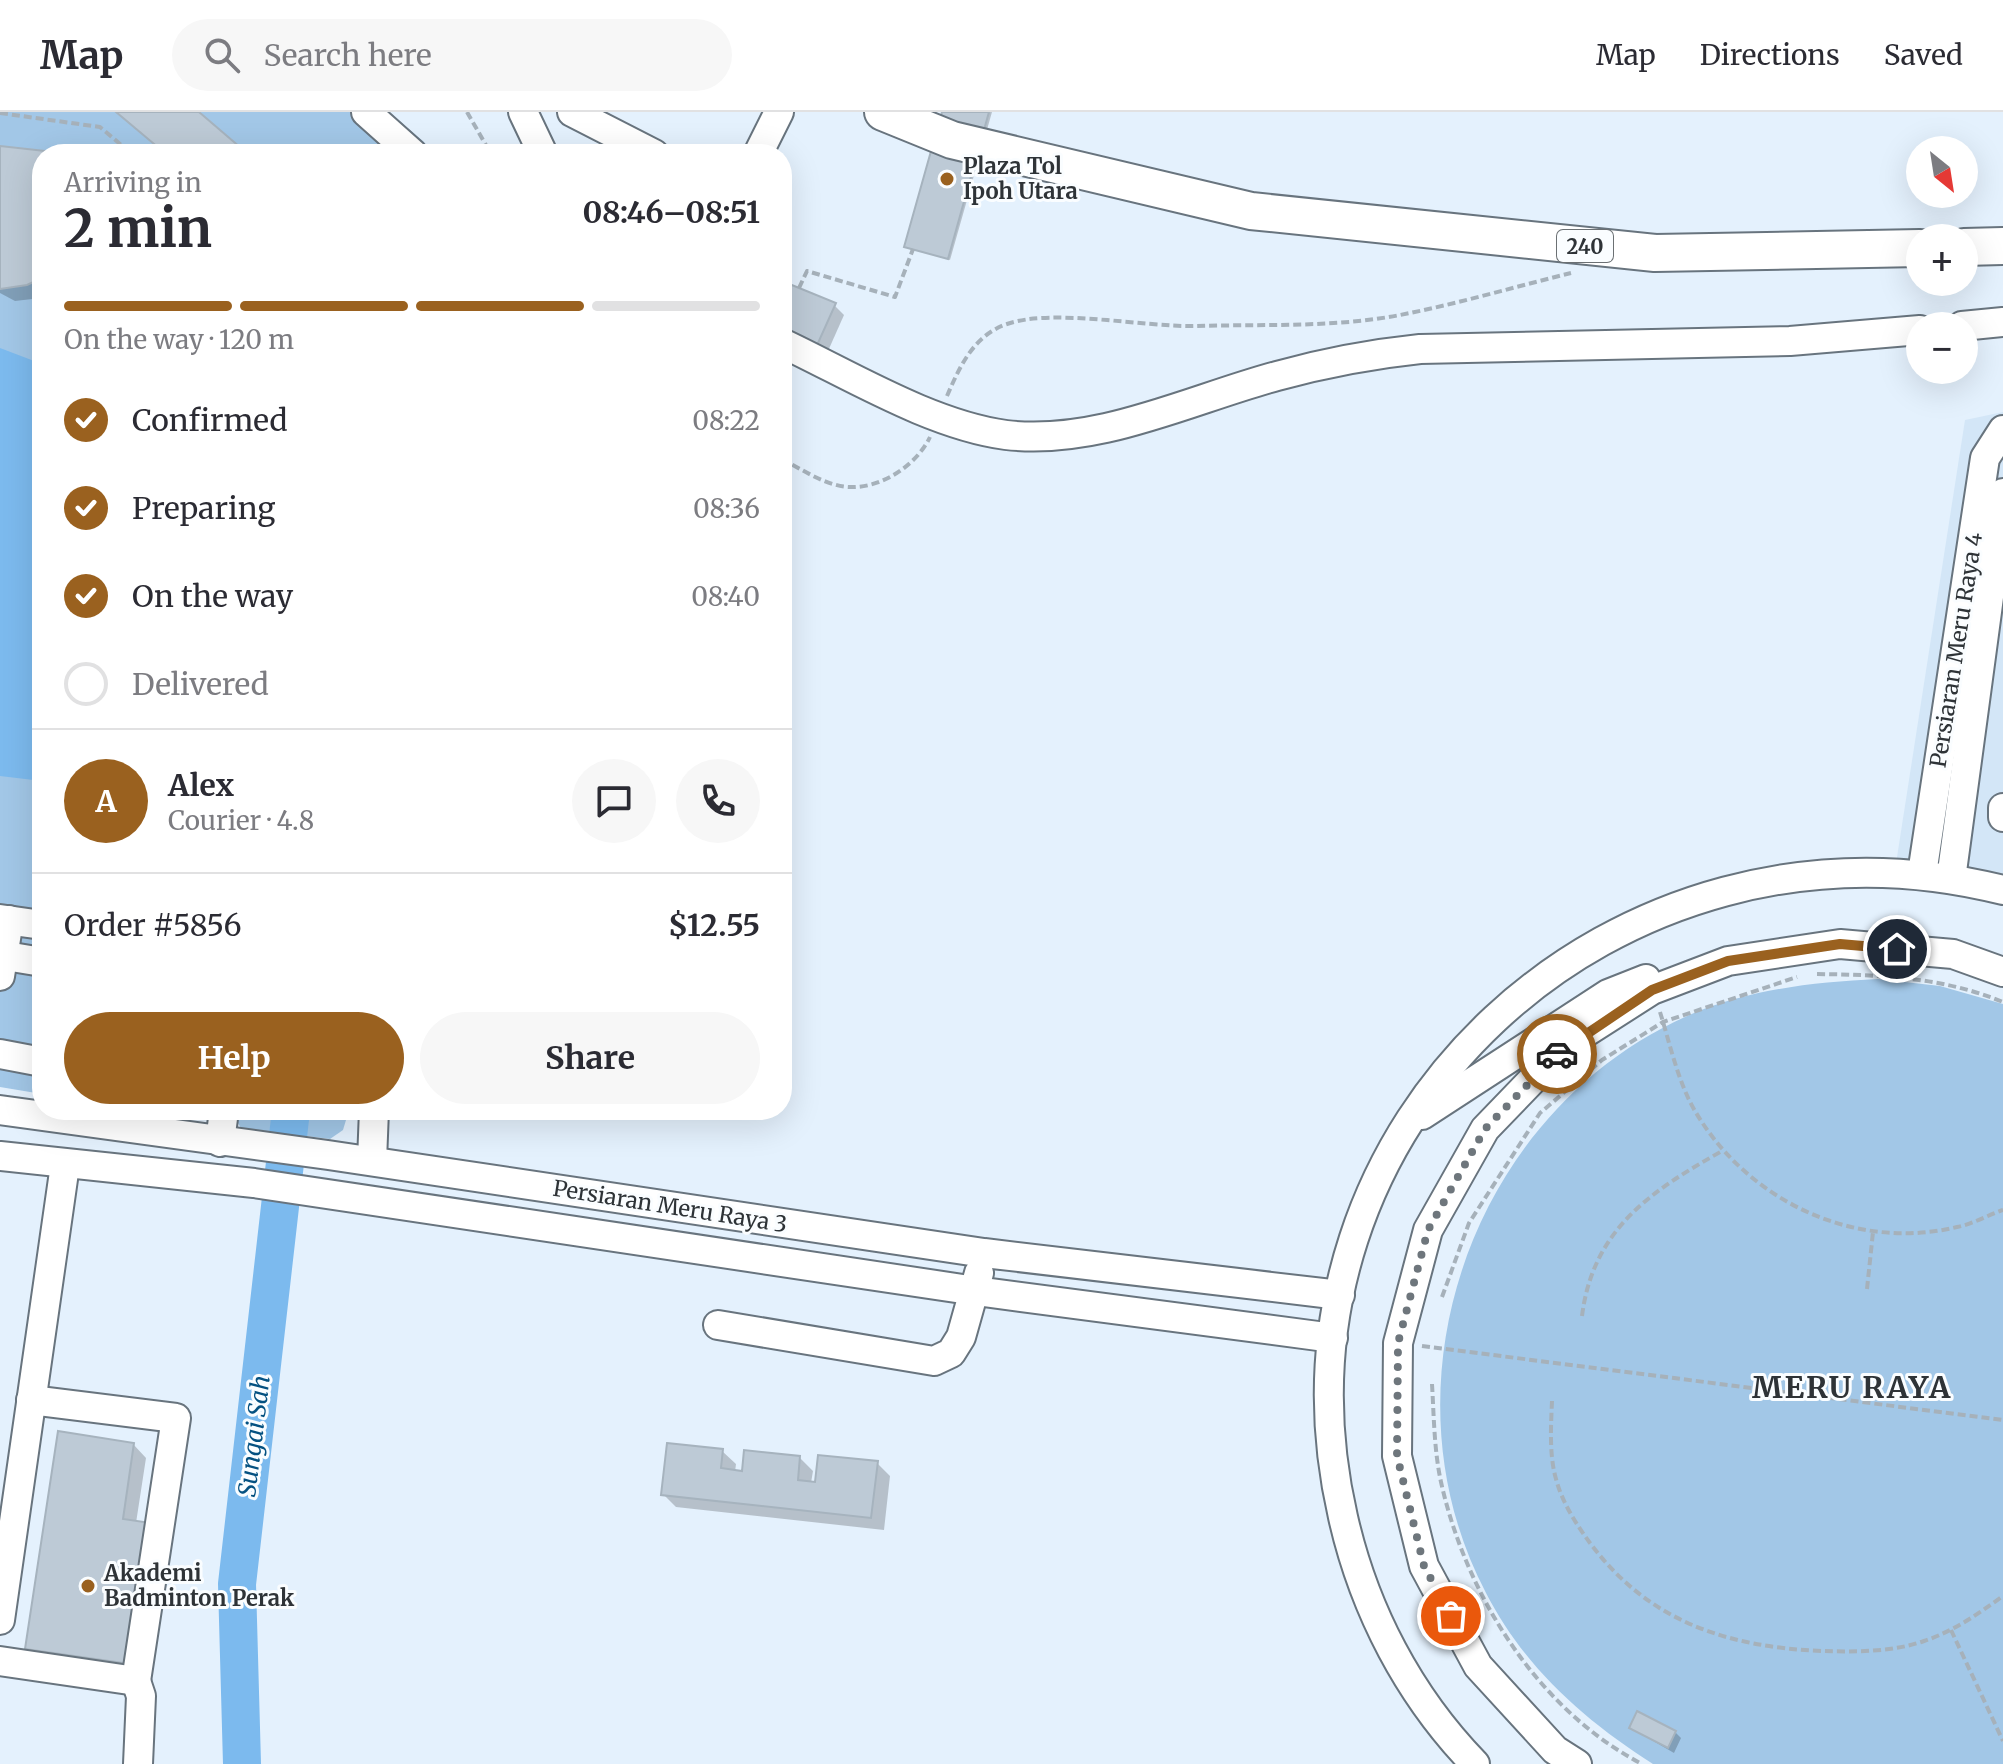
<!DOCTYPE html>
<html lang="en">
<head>
<meta charset="utf-8">
<style>
	:root { --surface:#fff; --page:#f7f7f7; --text:#2b2b33; --muted:#7c7c81; --line:#e1e1e2; --accent:#9a611f }
	body { margin:0; font-family:Merriweather,serif; background:var(--page); color:var(--text); height:100vh; display:flex; flex-direction:column; font-size:30px; white-space:nowrap }
	* { box-sizing:border-box; margin:0 }
	p { font-size:26px; color:var(--muted) }
	.icon { flex:none; width:44px; height:44px; fill:none; stroke:currentColor; stroke-width:2; stroke-linecap:round; stroke-linejoin:round }
	.map { position:relative; flex:1; overflow:hidden }
	.sheet { position:absolute; left:32px; top:32px; width:760px; height:976px; display:flex; flex-direction:column; background:var(--surface); border-radius:32px; box-shadow:0 8px 32px #0002 }
	.sheet>* { flex:none }
	.needle { width:52px; rotate:150deg }
	.tools { position:absolute; left:1906px; top:24px; display:grid; gap:16px }
	.tools a { display:grid; place-items:center; width:72px; height:72px; border-radius:50%; background:var(--surface); box-shadow:0 8px 32px #0002; font-size:40px }
	.pin { position:absolute; display:grid; place-items:center; width:68px; height:68px; color:#fff; margin:-34px; border:4px solid #fff; border-radius:50%; box-shadow:0 2px 8px #0007 }
	.courier { position:absolute; display:grid; place-items:center; width:80px; height:80px; margin:-40px; border:6px solid #9a611f; border-radius:50%; background:#fff; color:#222; box-shadow:0 2px 10px #0007 }
	.summary em { font-style:normal; font-weight:700 }
	.summary div { display:flex; flex-direction:column-reverse }
	.summary { display:flex; align-items:center; justify-content:space-between; height:136px; padding:0 32px }
	h1 { font-size:52px; font-weight:700; line-height:60px }
	.bar { display:grid; grid-template-columns:repeat(4,1fr); gap:12px 8px; align-content:center; height:96px; padding:0 32px }
	.bar i { height:10px; border-radius:6px; background:var(--line) }
	.bar .current { background:var(--accent) }
	.bar p { grid-column:span 4 }
	.line { display:flex; align-items:center; gap:20px; padding:0 32px; border-top:2px solid var(--line) }
	.line div { flex:1 }
	.round { display:grid; place-items:center; flex:none; width:84px; height:84px; border-radius:42px; background:var(--page) }
	ol { padding:0 32px; list-style:none }
	li { display:flex; align-items:center; gap:24px; height:88px }
	li p { margin-inline-start:auto }
	li .icon { padding:8px; border-radius:50%; background:var(--accent); color:#fff; stroke-width:4 }
	li:last-child { color:var(--muted) }
	li i { width:44px; height:44px; border:4px solid var(--line); border-radius:50% }
	.primary-button { display:flex; gap:16px; margin-top:auto; padding:16px 32px }
	.primary-button a { flex:1; height:92px; border-radius:48px; background:var(--accent); color:#fff; font-size:32px; font-weight:700; line-height:92px; text-align:center }
	.primary-button a+a { background:var(--page); color:var(--text) }
	header { display:flex; align-items:center; gap:48px; box-sizing:border-box; height:112px; padding:0 40px; background:var(--surface); border-bottom:2px solid var(--line) }
	header strong { font-size:38px }
	nav { display:flex; gap:44px; margin-inline-start:auto; font-size:28px }
	.search { width:560px; height:72px; background:var(--page); display:flex; align-items:center; gap:20px; box-sizing:border-box; padding:0 28px; border-radius:44px; color:var(--muted); font-size:30px }
	.map>svg:first-child { display:block }
</style>
</head>
<body>
<header>
<strong>Map</strong>
<div class="search"><svg class="icon" aria-label="search" viewBox="0 0 24 24"><circle cx="10" cy="10" r="6"/><path d="M15 15l6 6"/></svg>Search here</div>
<nav><a>Map</a><a>Directions</a><a>Saved</a></nav>
</header>
<div class="map">
<svg width="2003" height="1652" viewBox="0 0 2003 1652">
	<rect width="100%" height="100%" fill="#e4f1fd"/>
	<!-- built -->
	<path fill="#d3e6f7" d="M2003 300V777L1895 758 1965 308Z"/>
	<!-- green -->
	<g fill="#a2c7e7">
		<path d="M0 0H389L424 30 431 42H42V982L0 975Z"/>
		<path d="M1878 867 1940 874 2003 892V1652H1653C1584 1608 1524 1555 1486 1481 1375 1270 1474 994 1694 901 1753 877 1814 870 1878 867Z"/>
		<path d="M236 998H349L343 1018 330 1027 241 1016 236 1008Z"/>
	</g>
	<!-- water -->
	<path fill="#7cbaee" d="M0 236 42 252V669L0 664Z"/>
	<!-- shadow -->
	<g fill="#0003">
		<path d="M944 0H992L950 148 907 134Z"/>
		<path d="M0 36 54 42H42L41 186 15 189 0 181Z"/>
		<path d="M782 171 834 193 844 203 824 248Z"/>
		<path d="M133 1332 146 1346 136 1411 143 1564 40 1549 27 1536Z"/>
		<path d="M722 1339 736 1352 735 1360 743 1361 800 1346 813 1359 811 1371 877 1351 890 1364 884 1418 676 1395 663 1382Z"/>
		<path d="M1631 1616 1675 1620 1681 1626 1674 1641Z"/>
	</g>
	<g fill="none" stroke-linecap="round" stroke-linejoin="round">
		<!-- river -->
		<path stroke="#7cbaee" stroke-width="38" d="M242 1652 237 1472 291 998"/>
	</g>
	<!-- building -->
	<g fill="#bdcad6" stroke="#a6b3be" stroke-width="2">
		<path d="M116 0H199L248 42H166Z"/>
		<path d="M942 0H989L948 147 904 135Z"/>
		<path d="M0 34 72 42H42V166L27 173 0 177Z"/>
		<path d="M782 169 836 191 814 240 782 226Z"/>
		<path d="M58 1319 134 1331 123 1407 151 1411 130 1552 25 1537Z"/>
		<path d="M667 1331 723 1337 721 1356 742 1359 744 1338 800 1344 798 1368 815 1370 818 1343 878 1349 871 1406 661 1383Z"/>
		<path d="M1637 1599 1676 1619 1668 1636 1629 1616Z"/>
	</g>
	<g fill="none" stroke-linecap="round" stroke-linejoin="round">
		<defs>
			<g id="minor">
				<path d="M366 0 413 42"/>
				<path d="M523 0 543 42"/>
				<path d="M572 0 654 42"/>
				<path d="M758 42 779 0"/>
				<path d="M1962 214 2003 210"/>
				<path d="M782 231C850 263 931 313 1006 323 1098 334 1191 287 1277 264 1324 251 1372 242 1420 237L1790 229 1920 218"/>
				<path d="M2003 696V705"/>
				<path d="M1922 762 1985 346 2003 318"/>
				<path d="M1951 767 2003 381"/>
				<path d="M0 807 42 813"/>
				<path d="M0 843 42 850"/>
				<path d="M0 864 9 808"/>
				<path d="M0 942 42 950"/>
				<path d="M0 998 328 1043 984 1141 1340 1183"/>
				<path d="M1422 1003 1608 882 1646 867"/>
				<path d="M220 1030 224 998"/>
				<path d="M0 1044 254 1071 976 1179 1333 1226"/>
				<path d="M372 1049 374 998"/>
				<path d="M718 1213 934 1249 951 1241 961 1225 979 1161"/>
				<path d="M0 1508 65 1053"/>
				<path d="M0 1549 136 1569 176 1306 31 1288"/>
				<path d="M136 1569 141 1584 138 1652"/>
				<path d="M1475 1652C1409 1584 1364 1498 1343 1405 1252 1010 1619 681 2003 778"/>
				<path d="M1577 1652 1555 1638 1478 1554 1424 1454 1397 1344 1398 1231 1428 1118 1485 1017 1566 933 1652 878 1728 849 1840 832 1953 842 2003 860"/>
			</g>
			<g id="major">
				<path d="M883 0 952 28 1251 99 1655 141 1920 136"/>
				<path d="M1964 135 2003 134"/>
			</g>
		</defs>
		<!-- minor casing -->
		<use href="#minor" stroke="#68747e" stroke-width="32"/>
		<!-- major casing -->
		<use href="#major" stroke="#68747e" stroke-width="40"/>
		<!-- path -->
		<g stroke="#a6b1ba" stroke-width="4" stroke-dasharray="8 4" stroke-linecap="butt">
			<path d="M467 0 491 42"/>
			<path d="M0 1 100 15 132 42"/>
			<path d="M799 176 807 159 895 185 913 137"/>
			<path d="M947 284C960 254 974 223 1007 212 1053 196 1142 215 1194 214 1261 212 1333 216 1400 203 1457 192 1514 175 1571 161"/>
			<path d="M782 347C803 358 829 376 853 375 884 375 917 352 930 325"/>
			<path d="M1817 862C1882 863 1942 865 2003 890"/>
			<path d="M1660 900C1670 932 1678 970 1695 999 1747 1088 1854 1140 1957 1115 1973 1112 1988 1103 2003 1098"/>
			<path d="M1867 1177 1873 1120"/>
			<path d="M1442 1185 1469 1111 1540 1001 1602 948 1663 910 1797 865"/>
			<path d="M1582 1204C1593 1117 1651 1079 1722 1039"/>
			<path d="M1422 1234 2003 1308"/>
			<path d="M1432 1272C1434 1305 1434 1338 1441 1370 1466 1483 1538 1598 1642 1652"/>
			<path d="M1552 1289C1551 1313 1549 1343 1556 1367 1562 1390 1576 1412 1590 1431 1648 1509 1726 1535 1822 1539 1855 1540 1893 1540 1924 1529 1954 1519 1978 1502 2003 1484"/>
			<path d="M1951 1518 2003 1629"/>
		</g>
		<!-- minor -->
		<use href="#minor" stroke="#fff" stroke-width="28"/>
		<!-- major -->
		<use href="#major" stroke="#fff" stroke-width="36"/>
	</g>
	<g fill="none" stroke-linecap="round" stroke-linejoin="round">
		<!-- done -->
		<path stroke="#6e767c" stroke-width="8" stroke-dasharray="0 14.4" d="M1451 1504 1424 1454 1397 1344 1398 1231 1428 1118 1485 1017 1557 942"/>
		<!-- route -->
		<path stroke="#9a611f" stroke-width="10" d="M1557 942 1652 878 1728 849 1840 832 1897 837"/>
	</g>
	<!-- markers -->
	<g fill="#9a611f" stroke="#fafdff" stroke-width="3">
		<circle cx="947" cy="67" r="8"/>
		<circle cx="88" cy="1474" r="8"/>
	</g>
	<g text-anchor="middle" dominant-baseline="central" stroke-width="6" stroke-linejoin="round" paint-order="stroke">
		<!-- shield labels -->
		<rect fill="#fafdff" stroke="#6b7073" stroke-width="2" x="1557" y="118" width="56" height="32" rx="6"/>
		<g font-size="20" font-weight="bold" fill="#2e3337">
			<text x="1585" y="134">240</text>
		</g>
		<!-- poi labels -->
		<g font-size="22" font-weight="bold" fill="#2e3337" stroke="#fafdff" text-anchor="start">
			<text x="963" y="54">Plaza Tol<tspan x="963" dy="25">Ipoh Utara</tspan></text>
			<text x="104" y="1461">Akademi<tspan x="104" dy="25">Badminton Perak</tspan></text>
		</g>
		<!-- street labels -->
		<g font-size="22" fill="#2e3337" stroke="#fafdff">
			<text transform="translate(1956 538) rotate(-81)">Persiaran Meru Raya 4</text>
			<text transform="translate(670 1094) rotate(9)">Persiaran Meru Raya 3</text>
		</g>
		<!-- water labels -->
		<g font-size="24" font-style="italic" fill="#045181" stroke="#fafdff">
			<text transform="translate(254 1324) rotate(-83)">Sungai Sah</text>
		</g>
		<!-- district labels -->
		<g font-size="30" font-weight="bold" letter-spacing="2" fill="#2e3337" stroke="#fafdff">
			<text x="1852" y="1275">MERU RAYA</text>
		</g>
	</g>
</svg>
<div class="tools">
<a><svg class="needle" viewBox="-14 -14 28 28"><path d="M0-13l5 13h-10z" fill="#e53935"/><path d="M0 13l5-13h-10z" fill="#7c7c81"/></svg></a>
<a>+</a>
<a>−</a>
</div>
<div class="pin" style="left:1451px;top:1504px;background:#ea580c"><svg class="icon" aria-label="bag" viewBox="0 0 24 24"><path d="M5 8h14l-1 12H6zM9 8a3 3 0 0 1 6 0"/></svg></div>
<div class="pin" style="left:1897px;top:837px;background:#1f2937"><svg class="icon" aria-label="home" viewBox="0 0 24 24"><path d="M3 11l9-7 9 7M6 9v11h12V9"/></svg></div>
<div class="courier" style="left:1557px;top:942px"><svg class="icon" aria-label="car" viewBox="0 0 24 24"><path d="M5 17H2v-5l4-1 3-4h7l3 4 3 1v5h-3M9 17h6M6 11h13"/><circle cx="7" cy="17" r="2"/><circle cx="17" cy="17" r="2"/></svg></div>
<section class="sheet">
<div class="summary"><div><h1>2 min</h1><p>Arriving in</p></div><em>08:46–08:51</em></div>
<div class="bar"><i class="current"></i><i class="current"></i><i class="current"></i><i></i><p>On the way · 120 m</p></div>
<ol>
<li><svg class="icon" aria-label="check" viewBox="0 0 24 24"><path d="M5 12l5 5 9-10"/></svg>Confirmed<p>08:22</p></li>
<li><svg class="icon" aria-label="check" viewBox="0 0 24 24"><path d="M5 12l5 5 9-10"/></svg>Preparing<p>08:36</p></li>
<li><svg class="icon" aria-label="check" viewBox="0 0 24 24"><path d="M5 12l5 5 9-10"/></svg>On the way<p>08:40</p></li>
<li><i></i>Delivered</li>
</ol>
<div class="line" style="height:144px"><b class="round" style="background:var(--accent);color:#fff">A</b><div><b>Alex</b><p>Courier · 4.8</p></div><a class="round"><svg class="icon" aria-label="chat" viewBox="0 0 24 24"><path d="M4 5h16v11H9l-5 4z"/></svg></a><a class="round"><svg class="icon" aria-label="phone" viewBox="0 0 24 24"><path d="M5 4h4l2 5-3 2q2 4 5 5l2-3 5 2v4C11 20 4 13 5 4z"/></svg></a></div>
<div class="line" style="height:104px"><div>Order #5856</div><b>$12.55</b></div>
<div class="primary-button"><a>Help</a><a>Share</a></div>
</section>
</div>
</body>
</html>
